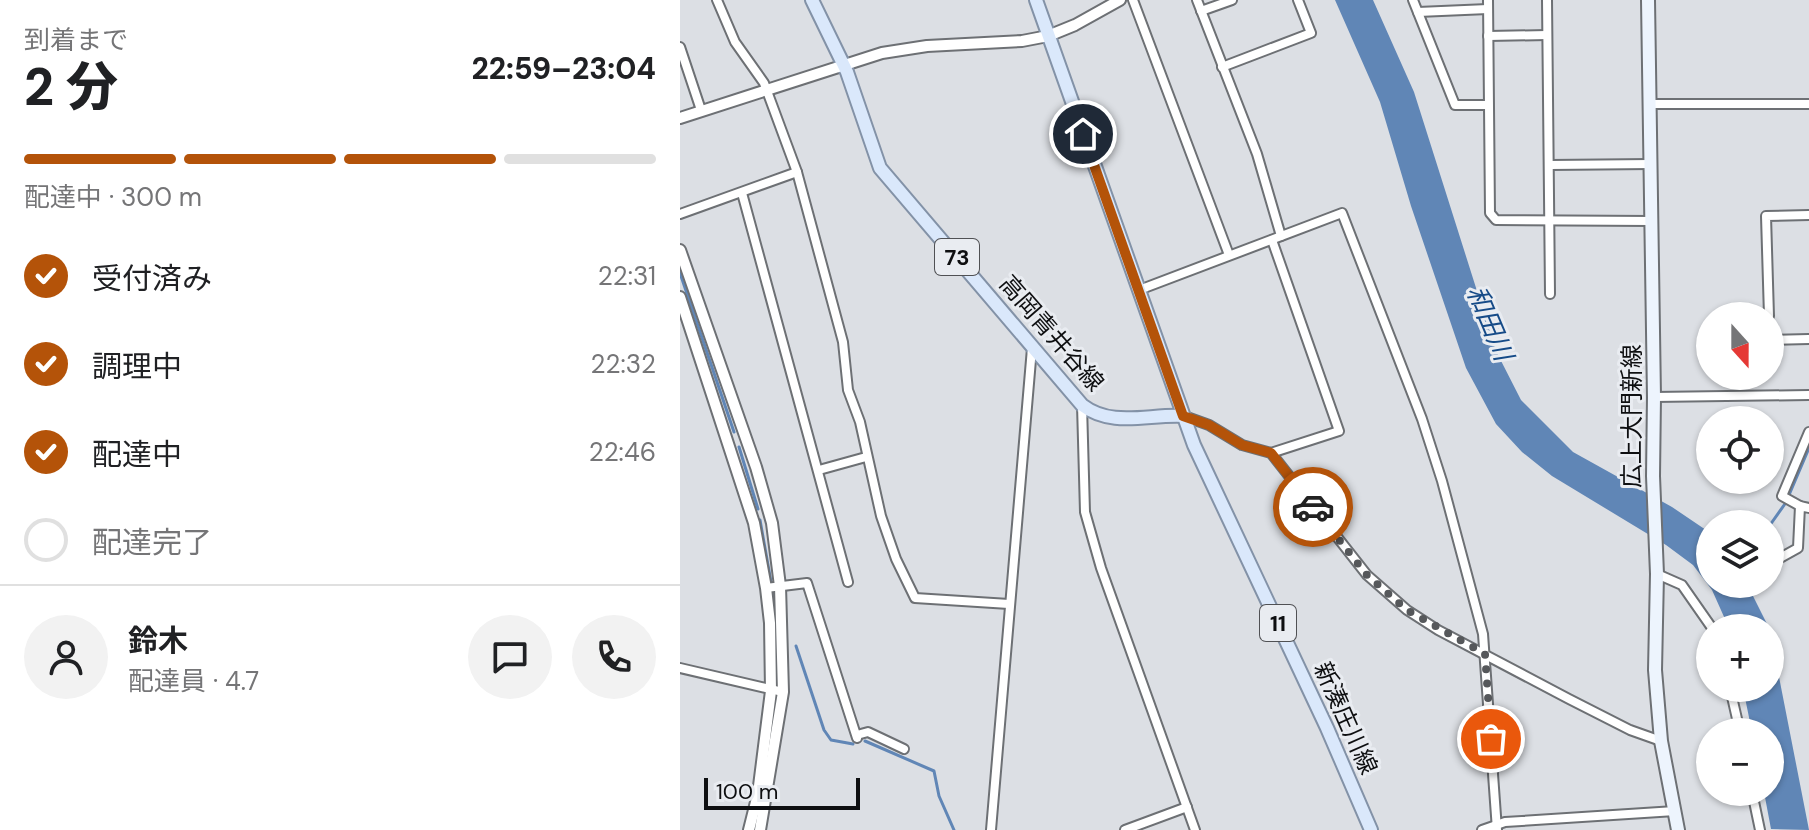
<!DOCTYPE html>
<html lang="ja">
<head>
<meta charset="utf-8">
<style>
	:root { --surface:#fff; --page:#f2f2f2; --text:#202124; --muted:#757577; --line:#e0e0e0; --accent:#b45309 }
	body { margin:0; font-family:"DM Sans","Noto Sans JP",sans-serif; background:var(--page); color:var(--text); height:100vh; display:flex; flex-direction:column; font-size:30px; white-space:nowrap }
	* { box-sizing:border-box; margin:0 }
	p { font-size:26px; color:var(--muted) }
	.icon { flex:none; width:44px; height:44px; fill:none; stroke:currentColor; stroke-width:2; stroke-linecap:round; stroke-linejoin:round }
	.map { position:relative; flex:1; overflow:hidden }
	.drawer { display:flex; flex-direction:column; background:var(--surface); width:680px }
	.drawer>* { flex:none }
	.needle { width:52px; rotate:159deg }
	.tools { position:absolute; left:1016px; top:302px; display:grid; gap:16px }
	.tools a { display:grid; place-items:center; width:88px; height:88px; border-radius:50%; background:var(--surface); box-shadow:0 2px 6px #0004; font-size:40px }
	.scale { position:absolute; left:24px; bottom:20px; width:156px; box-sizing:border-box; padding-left:8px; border:4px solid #0e0f11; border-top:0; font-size:22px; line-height:28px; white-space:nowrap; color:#0e0f11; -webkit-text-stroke:6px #e9ecf1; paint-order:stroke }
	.pin { position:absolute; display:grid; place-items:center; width:68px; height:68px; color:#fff; margin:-34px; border:4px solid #fff; border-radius:50%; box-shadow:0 2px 8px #0007 }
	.courier { position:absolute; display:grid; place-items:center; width:80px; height:80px; margin:-40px; border:6px solid #b45309; border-radius:50%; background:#fff; color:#222; box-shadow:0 2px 10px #0007 }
	.head em { font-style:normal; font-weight:800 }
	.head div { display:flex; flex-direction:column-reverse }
	.head { display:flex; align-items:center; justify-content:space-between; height:136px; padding:0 24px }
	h1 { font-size:52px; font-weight:800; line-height:60px }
	.bar { display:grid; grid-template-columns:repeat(4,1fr); gap:12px 8px; align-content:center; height:96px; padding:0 24px }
	.bar i { height:10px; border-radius:6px; background:var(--line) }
	.bar .active { background:var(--accent) }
	.bar p { grid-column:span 4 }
	.line { display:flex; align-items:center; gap:20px; padding:0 24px; border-top:2px solid var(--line) }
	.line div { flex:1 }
	.round { display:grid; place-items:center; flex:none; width:84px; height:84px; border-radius:42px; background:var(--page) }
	ol { padding:0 24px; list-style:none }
	li { display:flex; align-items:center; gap:24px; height:88px }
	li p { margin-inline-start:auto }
	li .icon { padding:8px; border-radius:50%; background:var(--accent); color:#fff; stroke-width:4 }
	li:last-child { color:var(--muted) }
	li i { width:44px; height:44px; border:4px solid var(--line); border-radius:50% }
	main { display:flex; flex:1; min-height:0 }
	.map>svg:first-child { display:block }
</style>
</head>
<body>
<main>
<section class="drawer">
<div class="head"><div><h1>2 分</h1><p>到着まで</p></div><em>22:59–23:04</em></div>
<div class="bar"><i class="active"></i><i class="active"></i><i class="active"></i><i></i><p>配達中 · 300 m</p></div>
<ol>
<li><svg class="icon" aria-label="check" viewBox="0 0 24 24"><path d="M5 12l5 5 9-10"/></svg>受付済み<p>22:31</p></li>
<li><svg class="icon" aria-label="check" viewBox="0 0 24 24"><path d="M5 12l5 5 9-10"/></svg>調理中<p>22:32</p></li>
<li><svg class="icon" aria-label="check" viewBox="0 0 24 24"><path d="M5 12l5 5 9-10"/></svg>配達中<p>22:46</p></li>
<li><i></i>配達完了</li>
</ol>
<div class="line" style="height:144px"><a class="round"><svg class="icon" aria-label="person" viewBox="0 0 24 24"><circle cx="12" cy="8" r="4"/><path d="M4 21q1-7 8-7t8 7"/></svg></a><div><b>鈴木</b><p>配達員 · 4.7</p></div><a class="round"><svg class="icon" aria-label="chat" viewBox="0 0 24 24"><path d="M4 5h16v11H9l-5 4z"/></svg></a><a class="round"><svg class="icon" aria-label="phone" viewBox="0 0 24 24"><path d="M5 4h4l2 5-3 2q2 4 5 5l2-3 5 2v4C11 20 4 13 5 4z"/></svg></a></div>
</section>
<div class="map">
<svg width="1129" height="830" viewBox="0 0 1129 830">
	<rect width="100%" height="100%" fill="#dcdfe4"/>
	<!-- water -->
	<g fill="#6086b6">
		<path d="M655 0H693L734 92 816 351 841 400 893 452 992 507 1026 530 1030 535V584H1067L1089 628H1049L1032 590 1013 565 986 545 872 476 842 452 816 424 786 368 731 206 700 102Z"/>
		<path d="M1090 631 1129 830 1091 829 1084 792H1090V732H1072L1063 688H1090Z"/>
	</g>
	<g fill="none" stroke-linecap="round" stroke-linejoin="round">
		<!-- stream -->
		<g stroke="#6086b6" stroke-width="3">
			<path d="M0 273 54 432"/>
			<path d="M59 447 78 509"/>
			<path d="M1109 495 1129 448"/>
			<path d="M80 520 91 582"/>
			<path d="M1090 525 1107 501"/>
			<path d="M92 592 94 606"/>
			<path d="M116 646 144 730 151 740 173 744"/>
			<path d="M185 741 254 771 259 796 274 830"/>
		</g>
		<defs>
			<g id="minor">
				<path d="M37 0 55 42 84 83 117 172 163 342 168 390 180 422 201 516 216 559 235 598 329 604"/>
				<path d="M453 0 549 255"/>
				<path d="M517 0 577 154 601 236"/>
				<path d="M733 0 775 105H808"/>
				<path d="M808 0 810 213 816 220 971 221"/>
				<path d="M867 0 870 294"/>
				<path d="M521 11 552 0"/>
				<path d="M738 12 808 9"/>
				<path d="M808 36 867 35"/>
				<path d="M0 47 21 110"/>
				<path d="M542 67 631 33 618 0"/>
				<path d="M971 104H1129"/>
				<path d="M870 165 971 164"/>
				<path d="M62 193 168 582"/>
				<path d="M0 214 117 172"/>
				<path d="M459 290 662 213 742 419 762 481 803 634 817 830"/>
				<path d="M1089 316 1086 216 1129 215"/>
				<path d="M1090 336V340L1129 339"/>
				<path d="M974 397 1129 395"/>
				<path d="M402 405 405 512 421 568 515 830"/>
				<path d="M504 416 529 425 562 445 591 453 687 575 727 610 758 630 889 699 950 730 981 741"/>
				<path d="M591 453 659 431 592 240"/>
				<path d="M139 470 186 457"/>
				<path d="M1120 506 1102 496 1129 432"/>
				<path d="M1100 558 1118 548 1120 506 1129 508"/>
				<path d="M977 574 1002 585 1032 628"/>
				<path d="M86 588 127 583 177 738"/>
				<path d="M0 668 103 692"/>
				<path d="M1050 688 1060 732"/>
				<path d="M177 735 188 732 224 749"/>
				<path d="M1072 792 1080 830"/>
				<path d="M311 830 352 348"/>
				<path d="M445 830 507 807"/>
				<path d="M802 830 825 822 995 811"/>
			</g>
			<g id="tertiary">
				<path d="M0 118 202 53 247 46 342 41 368 36 395 25 440 0"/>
				<path d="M0 250 76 467 92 523 100 586 103 692 80 830"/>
				<path d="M0 297 74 523 86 588 90 623 91 691 78 794 69 830"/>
			</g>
			<path id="secondary" d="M968 0 974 397 973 476 977 574 975 670 981 741 998 830"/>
			<g id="primary">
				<path d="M132 0 167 72 200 168 402 405C432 428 468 414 503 416"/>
				<path d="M356 0 514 445 647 728 691 830"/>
			</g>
		</defs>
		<!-- minor casing -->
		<use href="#minor" stroke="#6d7074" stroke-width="12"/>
		<!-- tertiary casing -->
		<use href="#tertiary" stroke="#6d7074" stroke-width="14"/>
		<!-- secondary casing -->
		<use href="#secondary" stroke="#6d7074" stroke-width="16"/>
		<!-- primary casing -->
		<use href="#primary" stroke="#8392a7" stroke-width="16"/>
		<!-- minor -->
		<use href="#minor" stroke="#fff" stroke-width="8"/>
		<!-- tertiary -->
		<use href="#tertiary" stroke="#fff" stroke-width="10"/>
		<!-- secondary -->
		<use href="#secondary" stroke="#edf4fd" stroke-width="12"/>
		<!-- primary -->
		<use href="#primary" stroke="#dae8fb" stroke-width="12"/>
	</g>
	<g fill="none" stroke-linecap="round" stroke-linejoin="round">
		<!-- done -->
		<path stroke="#56585b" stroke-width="8" stroke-dasharray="0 14.4" d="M633 507 687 575 727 610 805 654 811 739"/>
		<!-- route -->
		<path stroke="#b45309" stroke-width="10" d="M403 134 503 416 529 425 562 445 591 453 633 507"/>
	</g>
	<g text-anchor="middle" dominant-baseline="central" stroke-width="6" stroke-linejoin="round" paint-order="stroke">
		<!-- shield labels -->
		<g fill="#e9ecf1" stroke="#505154" stroke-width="2">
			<rect x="255" y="239" width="44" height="36" rx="6"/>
			<rect x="580" y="605" width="36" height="36" rx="6"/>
		</g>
		<g font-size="22" font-weight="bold" fill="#0e0f11">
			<text x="277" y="257">73</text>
			<text x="598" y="623">11</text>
		</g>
		<!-- street labels -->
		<g font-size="24" fill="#0e0f11" stroke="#e9ecf1">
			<text transform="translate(372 333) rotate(49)">高岡青井谷線</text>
			<text transform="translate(951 416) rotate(-90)">広上大門新線</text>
			<text transform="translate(666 718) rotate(66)">新湊庄川線</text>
		</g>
		<!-- water labels -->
		<g font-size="26" font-style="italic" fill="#164b88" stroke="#e9ecf1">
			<text transform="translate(810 323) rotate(67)">和田川</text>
		</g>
	</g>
</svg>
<div class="tools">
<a><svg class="needle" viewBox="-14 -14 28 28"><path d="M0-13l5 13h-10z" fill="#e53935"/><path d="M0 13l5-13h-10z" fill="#757577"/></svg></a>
<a><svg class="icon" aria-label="locate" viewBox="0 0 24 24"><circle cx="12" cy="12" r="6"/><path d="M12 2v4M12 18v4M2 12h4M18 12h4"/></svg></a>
<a><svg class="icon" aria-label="layers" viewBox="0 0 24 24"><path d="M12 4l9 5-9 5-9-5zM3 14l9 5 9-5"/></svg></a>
<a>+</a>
<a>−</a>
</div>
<div class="scale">100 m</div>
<div class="pin" style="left:811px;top:739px;background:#ea580c"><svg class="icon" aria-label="bag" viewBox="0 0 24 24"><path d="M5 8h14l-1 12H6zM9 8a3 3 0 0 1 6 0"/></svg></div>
<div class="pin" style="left:403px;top:134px;background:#1f2937"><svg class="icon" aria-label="home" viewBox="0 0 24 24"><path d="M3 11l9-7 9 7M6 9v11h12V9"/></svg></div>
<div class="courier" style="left:633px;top:507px"><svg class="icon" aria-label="car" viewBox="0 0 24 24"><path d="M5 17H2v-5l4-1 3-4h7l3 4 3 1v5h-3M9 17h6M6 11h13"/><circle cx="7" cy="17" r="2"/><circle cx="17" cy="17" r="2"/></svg></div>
</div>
</main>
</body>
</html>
